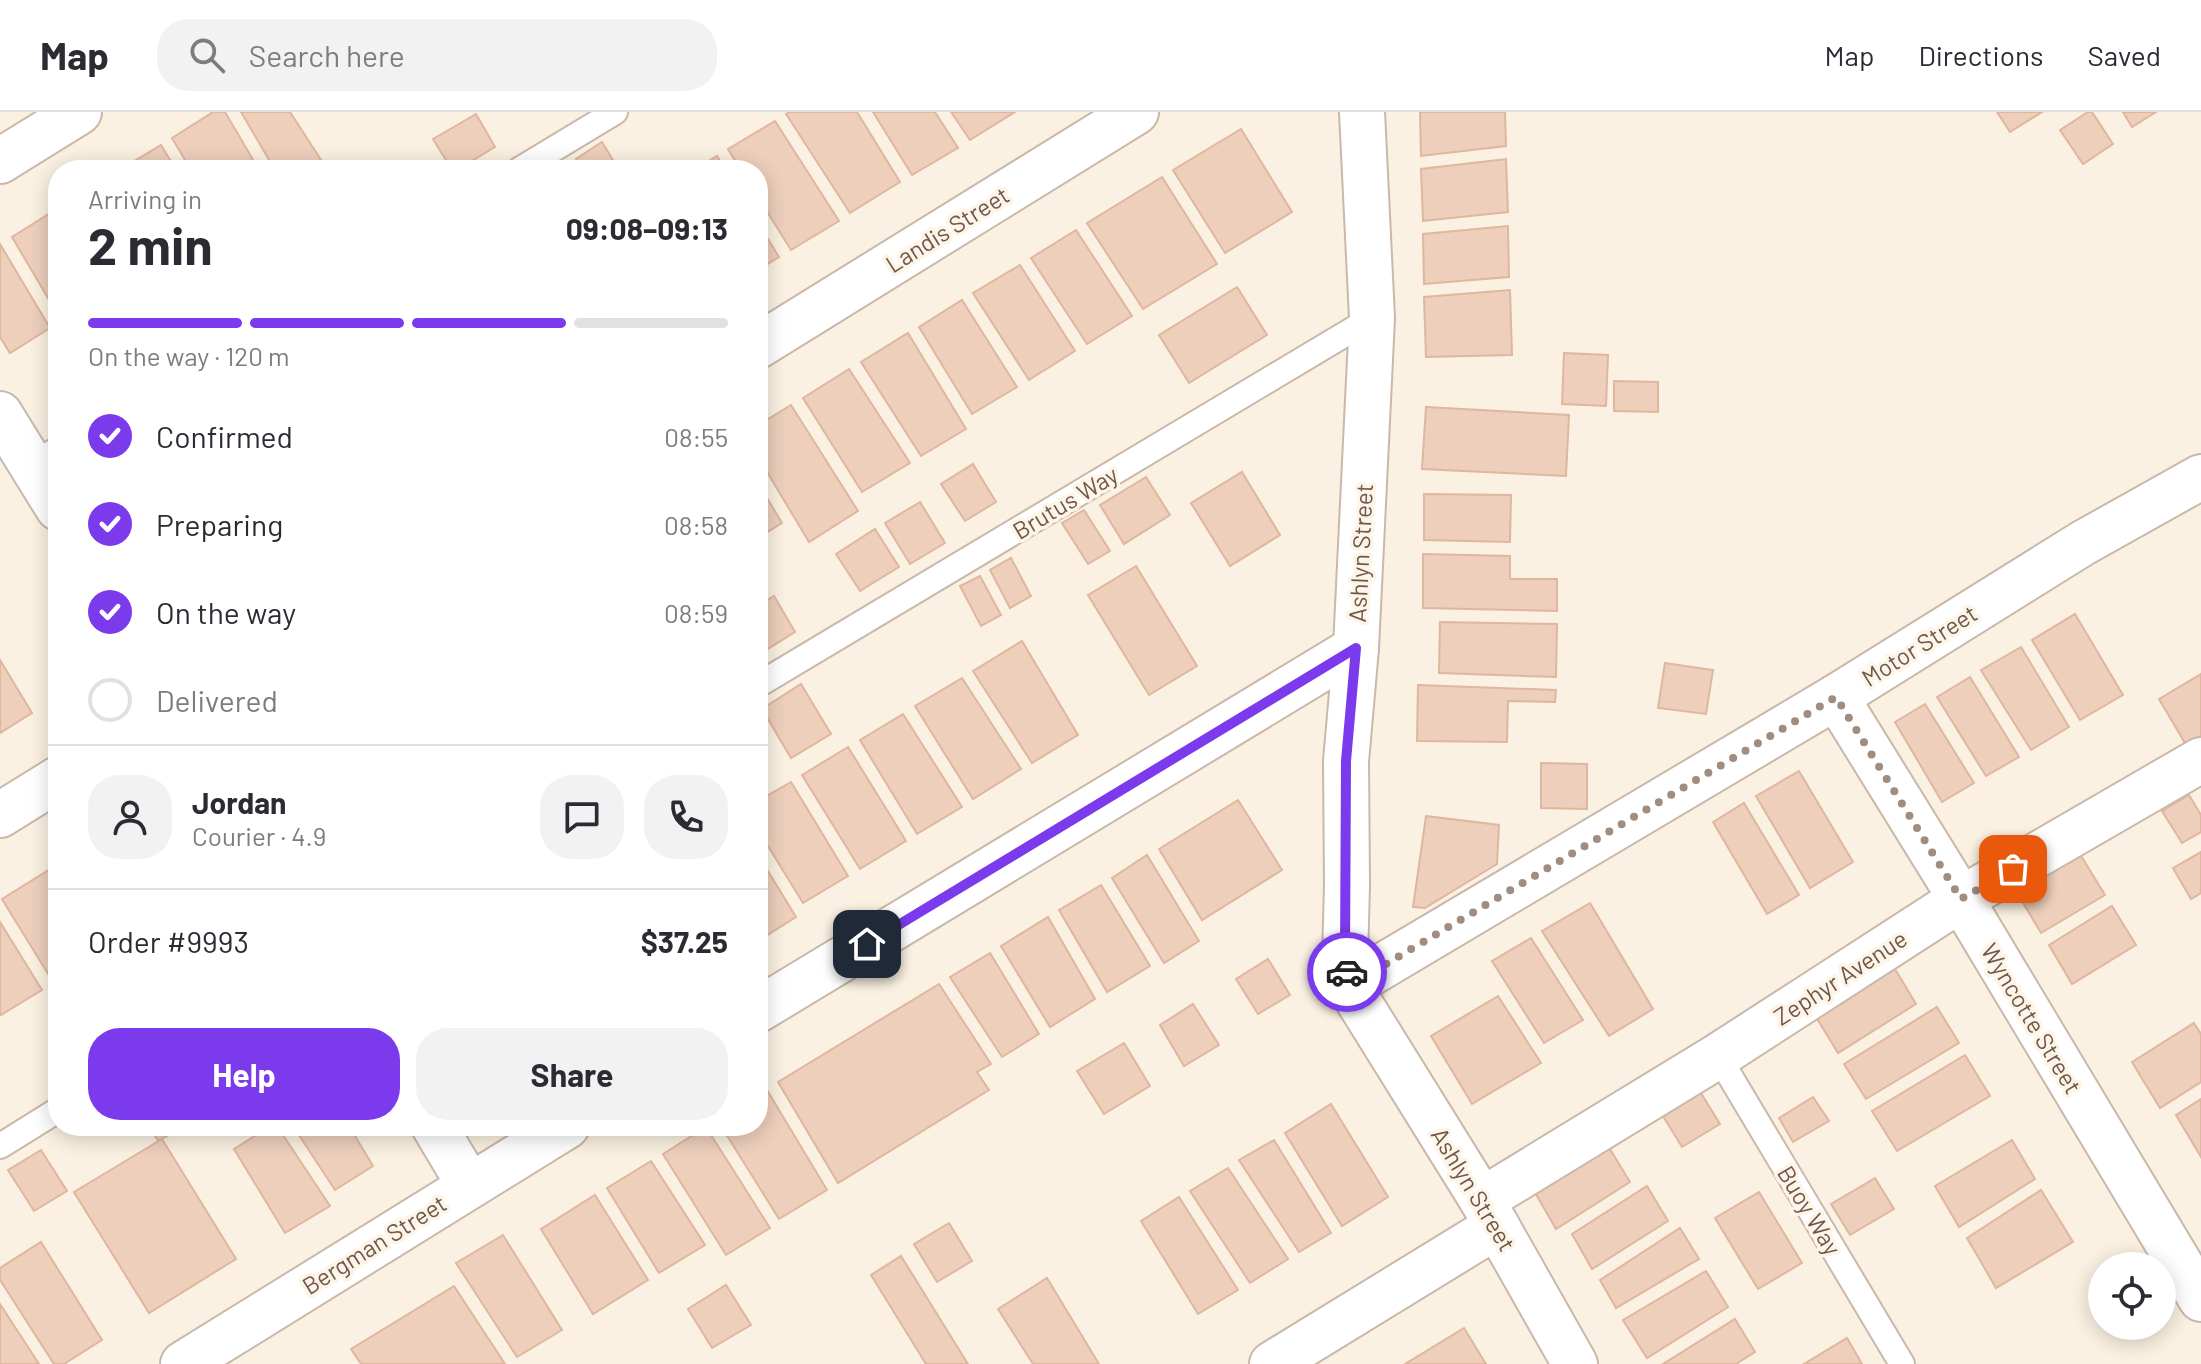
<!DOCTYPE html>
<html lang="en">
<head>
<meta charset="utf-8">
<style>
	:root { --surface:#fff; --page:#f2f2f3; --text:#2b2b33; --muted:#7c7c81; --line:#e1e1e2; --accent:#7c3aed }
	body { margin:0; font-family:Barlow,sans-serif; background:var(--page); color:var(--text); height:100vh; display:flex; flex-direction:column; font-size:30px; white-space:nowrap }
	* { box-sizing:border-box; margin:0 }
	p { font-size:26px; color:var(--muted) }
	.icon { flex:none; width:44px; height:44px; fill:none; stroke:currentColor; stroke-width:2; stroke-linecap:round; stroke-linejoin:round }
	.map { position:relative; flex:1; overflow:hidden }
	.side { position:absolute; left:48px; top:48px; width:720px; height:976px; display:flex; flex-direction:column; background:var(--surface); border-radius:32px; box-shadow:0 4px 20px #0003 }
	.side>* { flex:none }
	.buttons { position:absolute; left:2088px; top:1140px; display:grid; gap:16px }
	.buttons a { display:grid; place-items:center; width:88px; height:88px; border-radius:50%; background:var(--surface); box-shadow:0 4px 20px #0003; font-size:40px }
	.pin { position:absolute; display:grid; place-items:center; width:68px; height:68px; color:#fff; margin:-34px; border-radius:16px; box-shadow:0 4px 12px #0006 }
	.courier { position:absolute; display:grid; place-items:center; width:80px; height:80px; margin:-40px; border:6px solid #7c3aed; border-radius:50%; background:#fff; color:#222; box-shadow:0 2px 10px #0007 }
	.overview em { font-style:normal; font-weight:700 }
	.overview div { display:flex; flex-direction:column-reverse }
	.overview { display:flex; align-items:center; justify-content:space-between; height:136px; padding:0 40px }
	h1 { font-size:52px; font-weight:700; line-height:60px }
	.bar { display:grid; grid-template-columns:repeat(4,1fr); gap:12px 8px; align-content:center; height:96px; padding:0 40px }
	.bar i { height:10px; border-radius:6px; background:var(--line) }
	.bar .active { background:var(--accent) }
	.bar p { grid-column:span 4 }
	.line { display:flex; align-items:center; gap:20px; padding:0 40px; border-top:2px solid var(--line) }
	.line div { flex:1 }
	.round { display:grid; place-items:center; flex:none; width:84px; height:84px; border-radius:32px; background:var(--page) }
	ol { padding:0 40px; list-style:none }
	li { display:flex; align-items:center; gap:24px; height:88px }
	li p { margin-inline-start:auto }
	li .icon { padding:8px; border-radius:50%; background:var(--accent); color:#fff; stroke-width:4 }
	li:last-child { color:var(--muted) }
	li i { width:44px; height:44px; border:4px solid var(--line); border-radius:50% }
	.cta { display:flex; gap:16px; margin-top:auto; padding:16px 40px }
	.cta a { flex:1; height:92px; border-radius:32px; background:var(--accent); color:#fff; font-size:32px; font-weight:700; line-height:92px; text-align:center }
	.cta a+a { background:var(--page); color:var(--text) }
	header { display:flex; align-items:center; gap:48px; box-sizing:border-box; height:112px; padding:0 40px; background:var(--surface); border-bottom:2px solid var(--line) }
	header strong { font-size:38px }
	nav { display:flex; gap:44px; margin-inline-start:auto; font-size:28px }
	.search { width:560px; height:72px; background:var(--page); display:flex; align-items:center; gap:20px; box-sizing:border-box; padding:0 28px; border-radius:32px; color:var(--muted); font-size:30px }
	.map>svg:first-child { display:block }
</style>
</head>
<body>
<header>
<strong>Map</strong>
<div class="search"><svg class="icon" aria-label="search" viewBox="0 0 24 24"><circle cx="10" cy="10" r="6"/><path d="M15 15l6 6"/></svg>Search here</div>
<nav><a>Map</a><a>Directions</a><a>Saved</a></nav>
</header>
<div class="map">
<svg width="2201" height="1252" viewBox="0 0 2201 1252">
	<rect width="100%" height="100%" fill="#faf1e2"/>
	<!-- building -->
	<g fill="#edcfbc" stroke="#dfb69e" stroke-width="2">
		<path d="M213 0H225L259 58H191L172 26Z"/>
		<path d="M241 0H290L321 48 305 58H275Z"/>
		<path d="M790 0H857L900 70 850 101 786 2Z"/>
		<path d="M873 0H935L958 36 912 63Z"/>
		<path d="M951 0H1015L970 28Z"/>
		<path d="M1420 0H1505L1506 34 1421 44Z"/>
		<path d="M1997 0H2042L2010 20Z"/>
		<path d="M2088 0H2092L2113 32 2083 52 2060 18Z"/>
		<path d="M2123 0H2156L2132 15Z"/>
		<path d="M476 2 495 35 457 58H452L433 27Z"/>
		<path d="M775 9 839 109 791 138 758 85V58H741L728 37Z"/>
		<path d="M1241 17 1292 100 1225 141 1173 58Z"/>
		<path d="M602 30 619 58H583L576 47Z"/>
		<path d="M161 33 176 58H125L123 56Z"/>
		<path d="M717 44 726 58H695Z"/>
		<path d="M1506 47 1508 100 1423 109 1421 57Z"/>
		<path d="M1162 65 1217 152 1143 197 1087 111Z"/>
		<path d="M58 96V203L12 125Z"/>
		<path d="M758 111 779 145 758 158Z"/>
		<path d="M1508 114 1509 165 1424 172 1423 122Z"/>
		<path d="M1076 118 1132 204 1087 232 1031 146Z"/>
		<path d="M0 132 50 216 10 241 0 225Z"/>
		<path d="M1020 153 1075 239 1029 268 973 181Z"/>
		<path d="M1237 175 1267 223 1189 271 1159 223Z"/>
		<path d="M1510 178 1512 243 1426 245 1424 185Z"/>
		<path d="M962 188 1017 275 972 302 919 215Z"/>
		<path d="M908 221 966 317 921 344 861 250Z"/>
		<path d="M1564 241 1608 243 1606 294 1562 292Z"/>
		<path d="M849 257 910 351 862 380 803 286Z"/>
		<path d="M1614 269 1658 270V300L1614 299Z"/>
		<path d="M791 293 858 399 809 430 758 345V313Z"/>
		<path d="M1426 295 1569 303 1566 364 1422 357Z"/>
		<path d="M973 352 996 390 965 409 941 372Z"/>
		<path d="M1242 360 1280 423 1230 454 1191 391Z"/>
		<path d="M1146 365 1170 403 1124 432 1100 393Z"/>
		<path d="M758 371 782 411 758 426Z"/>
		<path d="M1424 382 1511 383 1510 430 1424 428Z"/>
		<path d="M920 390 945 431 910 452 885 411Z"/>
		<path d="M1084 398 1110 439 1088 452 1062 411Z"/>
		<path d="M875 417 899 455 860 479 836 442Z"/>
		<path d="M1423 442 1510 444V467H1557V499L1423 496Z"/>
		<path d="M1011 446 1031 484 1010 496 990 458Z"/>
		<path d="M1136 454 1197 554 1149 583 1088 483Z"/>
		<path d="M980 464 1001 503 981 514 960 474Z"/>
		<path d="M774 484 795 520 758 543V494Z"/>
		<path d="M2075 502 2123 583 2080 608 2032 528Z"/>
		<path d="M1440 510 1557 512 1556 565 1439 561Z"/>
		<path d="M1022 529 1078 623 1032 651 973 559Z"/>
		<path d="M2021 535 2069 615 2031 638 1981 558Z"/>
		<path d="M0 548 32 601 0 621Z"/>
		<path d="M1665 551 1713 558 1706 602 1658 596Z"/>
		<path d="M2201 562V628L2188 636 2159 587Z"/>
		<path d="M1970 565 2019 645 1986 664 1937 585Z"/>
		<path d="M962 566 1021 657 973 687 915 594Z"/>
		<path d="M801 572 831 622 791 646 762 597Z"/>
		<path d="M1418 573 1556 578 1555 590 1508 589 1507 630 1417 629Z"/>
		<path d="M1925 592 1974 671 1942 690 1895 610Z"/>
		<path d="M903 602 962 695 917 722 860 628Z"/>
		<path d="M848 635 906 729 860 757 802 663Z"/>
		<path d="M1541 651 1587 652V697L1541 696Z"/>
		<path d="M1799 659 1853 750 1810 776 1756 684Z"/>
		<path d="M791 670 848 764 803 791 758 718V689Z"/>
		<path d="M2189 683 2201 703V720L2182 731 2162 699Z"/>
		<path d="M1238 688 1282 758 1202 808 1159 737Z"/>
		<path d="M1744 691 1799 783 1767 802 1713 710Z"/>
		<path d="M1426 704 1499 713 1497 752 1425 796 1413 795Z"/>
		<path d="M2075 734 2105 783 2041 821 2012 772Z"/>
		<path d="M2201 740V781L2191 787 2173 756Z"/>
		<path d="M758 743 796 805 758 829Z"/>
		<path d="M1147 743 1199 829 1164 851 1112 766Z"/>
		<path d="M52 756 58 766V867L53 870 2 787Z"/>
		<path d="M1101 773 1150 854 1107 880 1059 798Z"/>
		<path d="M1590 791 1653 897 1609 924 1542 819Z"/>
		<path d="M2112 794 2136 833 2072 872 2049 833Z"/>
		<path d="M1048 805 1095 887 1050 915 1001 834Z"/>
		<path d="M0 810 42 878 1 903 0 902Z"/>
		<path d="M1531 826 1583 908 1544 931 1492 849Z"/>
		<path d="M990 841 1039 922 1002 945 950 865Z"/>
		<path d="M1268 847 1290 883 1258 902 1236 867Z"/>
		<path d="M1895 857 1916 892 1838 941 1816 905Z"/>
		<path d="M939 872 991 952 977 960 989 978 838 1071 778 970Z"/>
		<path d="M1498 884 1541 951 1472 992 1431 924Z"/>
		<path d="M1193 892 1219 933 1184 954 1160 913Z"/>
		<path d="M1937 895 1959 931 1866 987 1844 952Z"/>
		<path d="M2194 911 2201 922V970L2160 996 2132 950Z"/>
		<path d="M1124 931 1150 974 1104 1002 1077 959Z"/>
		<path d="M1965 943 1990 984 1897 1039 1872 999Z"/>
		<path d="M1696 973 1720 1012 1682 1035 1658 996Z"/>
		<path d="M767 978 827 1078 779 1107 721 1014H758V983Z"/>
		<path d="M1813 985 1829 1009 1793 1030 1779 1006Z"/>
		<path d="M2201 987V1045L2176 1003Z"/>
		<path d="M1331 992 1388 1085 1342 1114 1285 1021Z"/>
		<path d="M149 1014H185L158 1029Z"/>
		<path d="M250 1014H277L330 1094 285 1121 234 1037 256 1023Z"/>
		<path d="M293 1014H349L373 1054 335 1078Z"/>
		<path d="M706 1015 770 1116 726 1143 663 1042Z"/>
		<path d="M162 1027 236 1147 149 1201 74 1080Z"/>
		<path d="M1274 1028 1331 1121 1299 1140 1239 1048Z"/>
		<path d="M2012 1028 2035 1067 1959 1115 1935 1074Z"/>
		<path d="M1607 1032 1630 1070 1556 1117 1533 1077Z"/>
		<path d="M41 1038 67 1079 34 1099 8 1058Z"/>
		<path d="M651 1049 705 1133 659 1161 607 1076Z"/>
		<path d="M1228 1056 1288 1147 1250 1171 1190 1079Z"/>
		<path d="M1875 1066 1894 1097 1850 1123 1831 1092Z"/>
		<path d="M1647 1074 1668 1109 1592 1157 1572 1122Z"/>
		<path d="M2041 1078 2073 1130 1996 1176 1967 1126Z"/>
		<path d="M1759 1080 1802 1151 1758 1177 1715 1106Z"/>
		<path d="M595 1083 648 1168 593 1202 541 1117Z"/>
		<path d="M1179 1085 1238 1178 1198 1202 1141 1109Z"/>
		<path d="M949 1111 972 1149 937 1170 914 1132Z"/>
		<path d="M1680 1116 1699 1147 1616 1196 1600 1168Z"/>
		<path d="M503 1123 562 1218 517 1245 456 1151Z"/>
		<path d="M41 1130 102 1228 64 1252H54L0 1168V1156Z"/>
		<path d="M901 1144 968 1252H926L871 1163Z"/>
		<path d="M1706 1159 1728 1195 1647 1246 1623 1208Z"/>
		<path d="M1047 1166 1099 1252H1033L998 1197Z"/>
		<path d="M726 1173 751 1213 712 1236 688 1197Z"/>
		<path d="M454 1174 505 1252H361L351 1237Z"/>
		<path d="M0 1192 39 1252H0Z"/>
		<path d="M1735 1207 1755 1240 1736 1252H1663Z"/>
		<path d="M1464 1216 1486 1252H1405Z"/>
		<path d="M1847 1226 1862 1252H1804Z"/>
	</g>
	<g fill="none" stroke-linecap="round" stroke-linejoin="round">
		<defs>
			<g id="service">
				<path d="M519 58 615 0"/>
				<path d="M32 353 58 337"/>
				<path d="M758 573 1372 206"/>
				<path d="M1718 944 1902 1252"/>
				<path d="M0 1034 58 998"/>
			</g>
			<g id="minor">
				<path d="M1362 0 1372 206 1356 536 1346 649 1347 773 1345 846 1349 874 1482 1088 1575 1252"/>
				<path d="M0 49 79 0"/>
				<path d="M758 234 1136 0"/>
				<path d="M0 302 58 396"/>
				<path d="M1836 585 1961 787 2201 1187"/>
				<path d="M0 703 58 667"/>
				<path d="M1349 874 1836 585 2083 431 2201 365"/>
				<path d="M758 898 1356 536"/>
				<path d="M434 1014 469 1073"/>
				<path d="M1482 1088 1718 944 1961 787 2201 648"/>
				<path d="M183 1252 567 1014"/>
				<path d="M1272 1252 1497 1114"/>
			</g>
		</defs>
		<!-- service casing -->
		<use href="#service" stroke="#cab8aa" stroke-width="28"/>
		<!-- minor casing -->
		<use href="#minor" stroke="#cab8aa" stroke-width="48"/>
		<!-- service -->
		<use href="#service" stroke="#fff" stroke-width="24"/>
		<!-- minor -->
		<use href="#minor" stroke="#fff" stroke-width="44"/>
	</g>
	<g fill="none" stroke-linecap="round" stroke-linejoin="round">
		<!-- done -->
		<path stroke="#a08d80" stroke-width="8" stroke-dasharray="0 14.4" d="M1347 860 1349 874 1836 585 1961 787 2013 757"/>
		<!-- route -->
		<path stroke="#7c3aed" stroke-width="10" d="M867 832 1356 536 1346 649 1345 846 1347 860"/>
	</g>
	<g text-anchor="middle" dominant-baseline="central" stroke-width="7" stroke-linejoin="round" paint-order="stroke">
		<!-- street labels -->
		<g font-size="24" fill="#70574b" stroke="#fdf5e8">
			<text transform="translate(947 117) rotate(-32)">Landis Street</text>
			<text transform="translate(1065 390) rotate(-31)">Brutus Way</text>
			<text transform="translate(1360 441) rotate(-87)">Ashlyn Street</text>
			<text transform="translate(1919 533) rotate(-32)">Motor Street</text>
			<text transform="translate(1840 865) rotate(-33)">Zephyr Avenue</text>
			<text transform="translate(2032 906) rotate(59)">Wyncotte Street</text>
			<text transform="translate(1474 1077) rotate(59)">Ashlyn Street</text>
			<text transform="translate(1810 1098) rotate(59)">Buoy Way</text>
			<text transform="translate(374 1132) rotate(-32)">Bergman Street</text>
		</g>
	</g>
</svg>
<div class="buttons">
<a><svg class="icon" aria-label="locate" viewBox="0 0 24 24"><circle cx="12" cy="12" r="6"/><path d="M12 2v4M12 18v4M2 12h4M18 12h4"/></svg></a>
</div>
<div class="pin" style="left:2013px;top:757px;background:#ea580c"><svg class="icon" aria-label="bag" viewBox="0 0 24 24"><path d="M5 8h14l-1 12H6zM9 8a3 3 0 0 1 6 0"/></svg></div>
<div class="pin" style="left:867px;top:832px;background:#1f2937"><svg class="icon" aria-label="home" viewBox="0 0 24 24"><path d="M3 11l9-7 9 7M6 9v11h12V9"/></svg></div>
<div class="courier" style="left:1347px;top:860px"><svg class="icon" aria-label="car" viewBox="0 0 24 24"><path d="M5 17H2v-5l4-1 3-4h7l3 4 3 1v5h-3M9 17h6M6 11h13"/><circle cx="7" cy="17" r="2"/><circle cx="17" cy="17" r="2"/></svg></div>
<section class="side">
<div class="overview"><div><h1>2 min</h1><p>Arriving in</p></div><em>09:08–09:13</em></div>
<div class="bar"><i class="active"></i><i class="active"></i><i class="active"></i><i></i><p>On the way · 120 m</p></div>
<ol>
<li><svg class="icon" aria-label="check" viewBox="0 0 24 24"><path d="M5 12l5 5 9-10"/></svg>Confirmed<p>08:55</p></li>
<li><svg class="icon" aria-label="check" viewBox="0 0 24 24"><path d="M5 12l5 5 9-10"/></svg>Preparing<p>08:58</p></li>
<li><svg class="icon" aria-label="check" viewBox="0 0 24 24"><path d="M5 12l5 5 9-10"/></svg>On the way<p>08:59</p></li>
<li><i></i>Delivered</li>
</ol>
<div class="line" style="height:144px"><a class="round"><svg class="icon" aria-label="person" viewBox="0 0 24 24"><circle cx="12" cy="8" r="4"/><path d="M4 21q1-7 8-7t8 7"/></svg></a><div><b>Jordan</b><p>Courier · 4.9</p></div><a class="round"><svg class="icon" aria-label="chat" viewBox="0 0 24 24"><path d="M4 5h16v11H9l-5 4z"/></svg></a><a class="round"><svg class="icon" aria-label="phone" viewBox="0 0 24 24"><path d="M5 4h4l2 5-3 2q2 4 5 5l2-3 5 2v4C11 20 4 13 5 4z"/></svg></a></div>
<div class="line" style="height:104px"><div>Order #9993</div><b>$37.25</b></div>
<div class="cta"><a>Help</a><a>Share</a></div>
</section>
</div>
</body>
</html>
